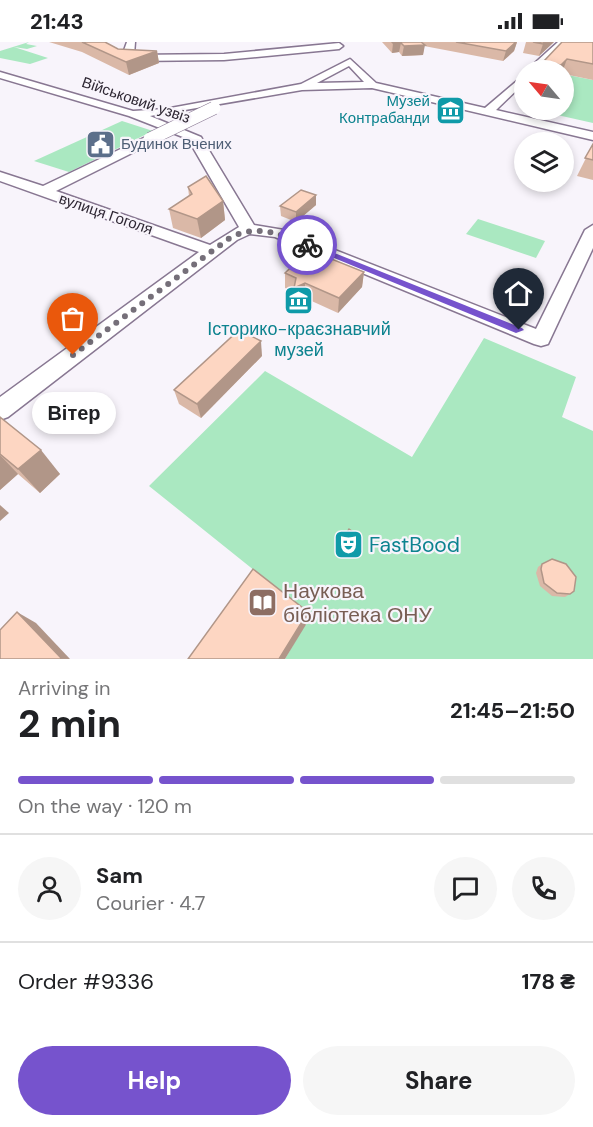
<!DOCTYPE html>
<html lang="en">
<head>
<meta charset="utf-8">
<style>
	:root { --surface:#fff; --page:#f6f6f6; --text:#202124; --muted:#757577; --line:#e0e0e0; --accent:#7653cd }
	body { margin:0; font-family:"DM Sans",sans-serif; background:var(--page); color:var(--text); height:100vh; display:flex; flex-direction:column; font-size:22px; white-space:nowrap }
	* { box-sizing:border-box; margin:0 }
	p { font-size:20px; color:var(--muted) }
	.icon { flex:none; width:33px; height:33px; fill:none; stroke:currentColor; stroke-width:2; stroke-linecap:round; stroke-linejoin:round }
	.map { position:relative; height:617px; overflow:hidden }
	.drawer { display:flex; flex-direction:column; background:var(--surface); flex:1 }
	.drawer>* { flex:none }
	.needle { width:39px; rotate:299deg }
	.buttons { position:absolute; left:514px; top:18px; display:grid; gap:12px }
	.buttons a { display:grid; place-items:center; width:60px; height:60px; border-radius:50%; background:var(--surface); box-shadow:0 3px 9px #0003; font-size:30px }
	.pin { position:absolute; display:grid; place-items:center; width:51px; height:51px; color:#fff; margin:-62px -26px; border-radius:50% 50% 50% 0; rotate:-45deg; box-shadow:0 0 6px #0007 }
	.pin .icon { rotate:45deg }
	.courier { position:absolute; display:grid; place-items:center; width:60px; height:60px; margin:-30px; border:4px solid #7653cd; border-radius:50%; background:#fff; color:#222; box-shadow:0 2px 8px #0007 }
	.bubble { position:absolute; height:42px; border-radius:21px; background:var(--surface); box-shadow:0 3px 9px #0003; font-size:20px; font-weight:700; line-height:42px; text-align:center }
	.summary em { font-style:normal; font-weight:700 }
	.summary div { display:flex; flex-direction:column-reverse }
	.summary { display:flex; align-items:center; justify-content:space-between; height:102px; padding:0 18px }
	h1 { font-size:39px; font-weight:700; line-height:45px }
	.bar { display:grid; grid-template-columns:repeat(4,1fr); gap:9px 6px; align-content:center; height:72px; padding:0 18px }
	.bar i { height:8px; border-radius:4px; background:var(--line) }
	.bar .on { background:var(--accent) }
	.bar p { grid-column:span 4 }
	.line { display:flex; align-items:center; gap:15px; padding:0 18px; border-top:2px solid var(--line) }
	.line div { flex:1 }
	.round { display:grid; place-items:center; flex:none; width:63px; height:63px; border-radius:32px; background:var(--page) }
	.button { display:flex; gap:12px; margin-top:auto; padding:12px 18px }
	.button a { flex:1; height:69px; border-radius:36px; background:var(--accent); color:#fff; font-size:24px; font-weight:700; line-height:69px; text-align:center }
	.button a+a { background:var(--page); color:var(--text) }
	.status { display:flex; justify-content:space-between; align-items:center; height:42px; padding:0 30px; background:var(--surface); direction:ltr }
	.status svg { height:16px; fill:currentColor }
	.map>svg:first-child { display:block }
</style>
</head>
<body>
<div class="status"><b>21:43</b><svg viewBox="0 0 49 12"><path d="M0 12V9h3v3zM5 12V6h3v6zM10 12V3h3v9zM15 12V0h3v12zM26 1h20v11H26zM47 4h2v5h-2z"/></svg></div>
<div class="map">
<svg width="593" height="617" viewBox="0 0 593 617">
	<rect width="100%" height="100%" fill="#f8f4fb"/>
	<!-- green -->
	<g fill="#aae8c1">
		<path d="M29 0 26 2 37 4 27 7 14 5 48 16 30 22 0 16V9Z"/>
		<path d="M568 33 593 38V81L535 68H564V38Z"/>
		<path d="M122 79 153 89 69 130 34 119Z"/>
		<path d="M478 177 545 199 536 216 466 192Z"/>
		<path d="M484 296 576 335 562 375 593 389V617H285L310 573 149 444 265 329 412 415Z"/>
	</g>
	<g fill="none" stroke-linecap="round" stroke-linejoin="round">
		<defs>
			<g id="minor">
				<path d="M127 0H135L134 13 224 12 339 1 343 4 339 7 224 18 133 19 122 14Z"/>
				<path d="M558 0H567L537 28H527Z"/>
				<path d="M350 17 376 41 485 66 525 32V40L496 68 593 90V98L372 46 302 48 150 74 201 95 254 183 284 188 536 287 585 188 593 183V206L548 302 541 304 534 302 275 195 250 192 237 198 8 375 0 378V355L199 210 0 139V130L43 144 150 93 154 94V100L56 149 210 203 239 185 188 97 129 74 0 36V30L133 69 165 67 301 42ZM349 24 364 40 317 41Z"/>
			</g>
		</defs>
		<!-- minor casing -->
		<use href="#minor" stroke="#887792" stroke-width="3"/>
		<!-- minor -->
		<use href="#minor" fill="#fff" fill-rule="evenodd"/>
		<defs>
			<path id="minor-bridge-far1" d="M211 67 214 66"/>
			<path id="minor-bridge" d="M150 97 214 66"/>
		</defs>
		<!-- minor-bridge-far1 casing -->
		<use href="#minor-bridge-far1" stroke="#887792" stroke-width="11" stroke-linecap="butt"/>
		<!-- minor-bridge casing -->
		<use href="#minor-bridge" stroke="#887792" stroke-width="14" stroke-linecap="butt"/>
		<!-- minor-bridge-far1 -->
		<use href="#minor-bridge-far1" stroke="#fff" stroke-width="10"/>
		<!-- minor-bridge -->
		<use href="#minor-bridge" stroke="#fff" stroke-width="13"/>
	</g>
	<!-- wall -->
	<g fill="#dab8a7">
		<path d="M49 0H105L118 7 157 9 159 21 129 33 82 10Z"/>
		<path d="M382 0H517L514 9 503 19 424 4 423 13 402 14 399 10 392 11Z"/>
		<path d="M526 0H554L539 14 523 11Z"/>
		<path d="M593 0V38L564 32V28H540L543 20Z"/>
		<path d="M593 102V138L577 134Z"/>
		<path d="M188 145 223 159 225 178 201 196 173 186 169 167 189 154Z"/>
		<path d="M316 153V163L296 180 281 174 280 164Z"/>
		<path d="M364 230 362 245 338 271 305 256 294 260V250L285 246V231Z"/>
		<path d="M262 314 201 376 179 362 174 348Z"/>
		<path d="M0 375 60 432 40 451 18 432 0 448Z"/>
		<path d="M359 498 349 516 337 508 338 504Z"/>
		<path d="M542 522 570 552 565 555 552 554 540 544 536 531 538 525Z"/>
	</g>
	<!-- shaded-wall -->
	<g fill="#b19688">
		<path d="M517 0 514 9 503 19 506 9Z"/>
		<path d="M545 0H554L539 14 543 2Z"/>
		<path d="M393 1H401L399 10 392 11Z"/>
		<path d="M425 3 423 13 402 14 404 4Z"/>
		<path d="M157 9 159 21 129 33 126 20Z"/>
		<path d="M567 17 563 28H559L561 23Z"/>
		<path d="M316 153V163L296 180V170Z"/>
		<path d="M223 159 225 178 201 196 197 177Z"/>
		<path d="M364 230 362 245 338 271 339 256Z"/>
		<path d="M305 241V256L294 260V246Z"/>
		<path d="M261 299 262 314 201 376 197 362Z"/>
		<path d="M41 408 60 432 40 451 18 427Z"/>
		<path d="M0 413 18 432 0 448Z"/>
		<path d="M0 463 9 471 0 479Z"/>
		<path d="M360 495 359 498 349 516 350 513Z"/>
		<path d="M17 570 36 581 70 617H62Z"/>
		<path d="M308 570 307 581 285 617H279Z"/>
	</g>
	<!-- building -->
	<g fill="#fdd6c2" stroke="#b19688" stroke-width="1.5">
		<path d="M82 0H105L118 7 157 9 126 20Z"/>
		<path d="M392 0H421L425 3 404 4 401 1H393Z"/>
		<path d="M456 0H516L506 9Z"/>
		<path d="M533 0H545L543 2Z"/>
		<path d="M562 0H593V22L567 17 561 23 543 20Z"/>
		<path d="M593 102V118L585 116Z"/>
		<path d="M206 134 223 159 197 177 169 167 192 152 188 145Z"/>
		<path d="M301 148 316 153 296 170 280 164Z"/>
		<path d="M309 208 364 230 339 256 305 241 294 246 296 236 285 231Z"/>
		<path d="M239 288 261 299 197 362 174 348Z"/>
		<path d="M0 375 41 408 18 427 0 412Z"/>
		<path d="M349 487 360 495 350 513 338 504Z"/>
		<path d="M552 517 566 522 576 535 574 549 570 552 557 551 544 541 541 527 542 522Z"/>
		<path d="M253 527 308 570 279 617H188Z"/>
		<path d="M17 570 62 617H0V588Z"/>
	</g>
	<!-- route -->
	<path fill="#7653cd" d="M307 200 522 286 524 288 516 291 305 204Z"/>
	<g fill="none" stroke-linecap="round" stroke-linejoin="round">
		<!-- done -->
		<path stroke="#756f79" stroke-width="6" stroke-dasharray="0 10.8" d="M73 313 231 195C260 182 279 192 307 203"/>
	</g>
	<!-- icons -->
	<defs>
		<symbol id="museum-square" viewBox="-11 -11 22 22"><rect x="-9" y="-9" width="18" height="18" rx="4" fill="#0f9aa8" stroke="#f8f4fb"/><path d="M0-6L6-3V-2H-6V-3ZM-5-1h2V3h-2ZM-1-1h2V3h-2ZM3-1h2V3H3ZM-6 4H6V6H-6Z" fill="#fff"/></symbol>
		<symbol id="civic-square" viewBox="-11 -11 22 22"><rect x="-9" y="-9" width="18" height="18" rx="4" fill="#5c6f8a" stroke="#f8f4fb"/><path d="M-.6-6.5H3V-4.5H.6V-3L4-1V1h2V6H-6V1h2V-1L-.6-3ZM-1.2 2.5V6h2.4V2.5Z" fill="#fff"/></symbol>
		<symbol id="theatre-square" viewBox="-11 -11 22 22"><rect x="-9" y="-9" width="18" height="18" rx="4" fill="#0f9aa8" stroke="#f8f4fb"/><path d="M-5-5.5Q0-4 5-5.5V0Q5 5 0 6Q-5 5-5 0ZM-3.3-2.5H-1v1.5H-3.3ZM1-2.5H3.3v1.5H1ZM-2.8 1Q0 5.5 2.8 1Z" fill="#fff"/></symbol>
		<symbol id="library-square" viewBox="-11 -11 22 22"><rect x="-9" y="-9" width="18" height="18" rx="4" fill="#8d6e63" stroke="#f8f4fb"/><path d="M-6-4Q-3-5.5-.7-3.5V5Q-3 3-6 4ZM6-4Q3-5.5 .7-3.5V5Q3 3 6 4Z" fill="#fff"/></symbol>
	</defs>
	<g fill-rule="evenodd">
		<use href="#museum-square" x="434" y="52" width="33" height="33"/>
		<use href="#civic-square" x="84" y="86" width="33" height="33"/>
		<use href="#museum-square" x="282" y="242" width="33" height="33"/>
		<use href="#theatre-square" x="332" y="486" width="33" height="33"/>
		<use href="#library-square" x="246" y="544" width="33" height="33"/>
	</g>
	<g text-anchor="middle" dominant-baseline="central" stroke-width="4.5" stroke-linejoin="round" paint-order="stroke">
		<!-- far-street labels -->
		<g font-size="15" fill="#2e2733" stroke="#f8f4fb">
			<text transform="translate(136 58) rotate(19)">Військовий узвіз</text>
			<text transform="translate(106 172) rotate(19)">вулиця Гоголя</text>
		</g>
		<!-- far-culture labels -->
		<g font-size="15" fill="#0d838f" stroke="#f8f4fb" text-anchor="end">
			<text x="430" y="59">Музей<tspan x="430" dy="17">Контрабанди</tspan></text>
		</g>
		<!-- far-service labels -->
		<g font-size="15" fill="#4e5e75" stroke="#f8f4fb" text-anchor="start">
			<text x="121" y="102">Будинок Вчених</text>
		</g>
		<!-- culture labels -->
		<g font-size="18" fill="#0d838f" stroke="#f8f4fb">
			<text x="299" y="287">Історико-краєзнавчий<tspan x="299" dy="21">музей</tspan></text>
		</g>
		<!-- near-culture labels -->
		<g font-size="21" fill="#0d838f" stroke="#f8f4fb" text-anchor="start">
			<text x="369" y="503">FastBood</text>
		</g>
		<!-- near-education labels -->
		<g font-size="21" fill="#785e54" stroke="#f8f4fb" text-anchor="start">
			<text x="283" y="549">Наукова<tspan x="283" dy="24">бібліотека ОНУ</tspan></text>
		</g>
	</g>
</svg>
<div class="buttons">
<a><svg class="needle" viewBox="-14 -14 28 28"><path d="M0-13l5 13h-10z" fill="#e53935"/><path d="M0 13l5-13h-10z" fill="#757577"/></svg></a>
<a><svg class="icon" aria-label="layers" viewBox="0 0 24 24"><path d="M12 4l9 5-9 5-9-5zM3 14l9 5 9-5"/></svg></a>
</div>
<div class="pin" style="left:73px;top:313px;background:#ea580c"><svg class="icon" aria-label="bag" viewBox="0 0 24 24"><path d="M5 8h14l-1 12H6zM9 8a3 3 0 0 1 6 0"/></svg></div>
<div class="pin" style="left:519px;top:288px;background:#1f2937"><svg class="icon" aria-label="home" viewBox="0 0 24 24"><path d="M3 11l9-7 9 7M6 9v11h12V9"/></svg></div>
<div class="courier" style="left:307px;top:203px"><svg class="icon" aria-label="bike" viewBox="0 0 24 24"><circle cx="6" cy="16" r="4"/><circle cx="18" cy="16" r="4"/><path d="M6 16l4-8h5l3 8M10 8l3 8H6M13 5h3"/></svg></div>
<div class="bubble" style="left:32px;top:350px;width:84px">Вітер</div>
</div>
<section class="drawer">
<div class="summary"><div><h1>2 min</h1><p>Arriving in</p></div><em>21:45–21:50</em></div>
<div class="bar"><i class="on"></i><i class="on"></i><i class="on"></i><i></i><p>On the way · 120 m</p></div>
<div class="line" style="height:108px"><a class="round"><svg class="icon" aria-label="person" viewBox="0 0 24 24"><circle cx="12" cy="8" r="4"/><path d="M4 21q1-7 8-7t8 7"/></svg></a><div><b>Sam</b><p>Courier · 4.7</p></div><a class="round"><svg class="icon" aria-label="chat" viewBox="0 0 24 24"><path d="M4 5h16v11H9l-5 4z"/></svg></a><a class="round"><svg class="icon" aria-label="phone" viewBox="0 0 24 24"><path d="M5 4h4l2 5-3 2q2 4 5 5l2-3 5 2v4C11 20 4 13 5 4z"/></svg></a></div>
<div class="line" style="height:78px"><div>Order #9336</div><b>178 ₴</b></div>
<div class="button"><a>Help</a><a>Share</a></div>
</section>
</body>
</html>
